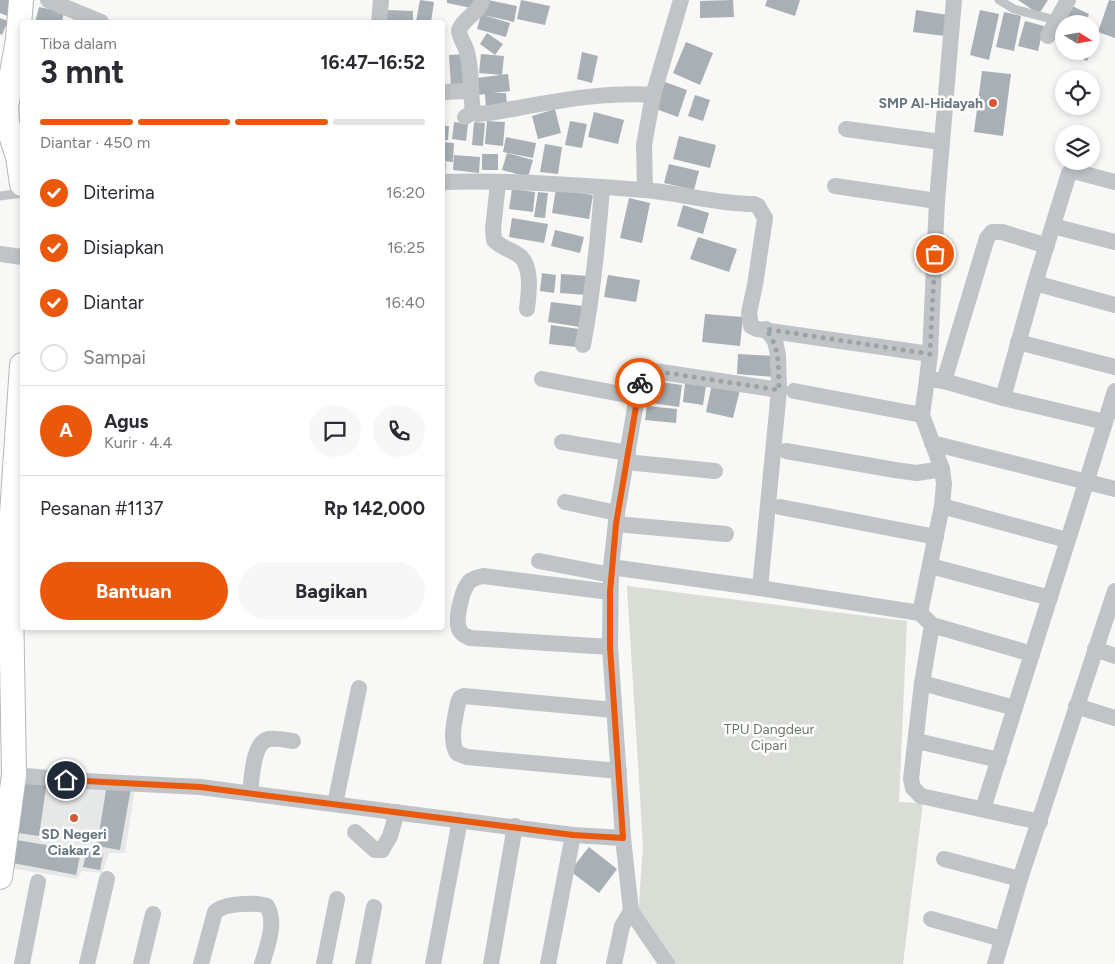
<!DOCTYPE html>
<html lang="id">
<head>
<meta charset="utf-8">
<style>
	:root { --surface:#fff; --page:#f7f7f7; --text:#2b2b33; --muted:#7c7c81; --line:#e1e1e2; --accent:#ea580c }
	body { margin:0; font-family:Figtree,sans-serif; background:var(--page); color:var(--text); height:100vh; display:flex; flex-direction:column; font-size:19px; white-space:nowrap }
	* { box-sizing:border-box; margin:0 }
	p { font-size:16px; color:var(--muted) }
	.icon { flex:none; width:28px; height:28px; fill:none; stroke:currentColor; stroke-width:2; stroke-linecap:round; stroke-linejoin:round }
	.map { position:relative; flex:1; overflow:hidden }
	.panel { position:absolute; left:20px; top:20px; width:425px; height:610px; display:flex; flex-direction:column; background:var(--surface); border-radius:5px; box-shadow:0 2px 8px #0003 }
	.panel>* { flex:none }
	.needle { width:32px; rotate:101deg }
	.fabs { position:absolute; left:1055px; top:15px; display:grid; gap:10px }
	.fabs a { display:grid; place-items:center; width:45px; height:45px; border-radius:50%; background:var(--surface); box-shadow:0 2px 8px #0003; font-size:25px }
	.pin { position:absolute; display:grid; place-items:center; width:42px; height:42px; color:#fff; margin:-21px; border:2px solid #fff; border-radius:50%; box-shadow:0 1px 5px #0007 }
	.courier { position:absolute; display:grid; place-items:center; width:50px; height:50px; margin:-25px; border:4px solid #ea580c; border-radius:50%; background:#fff; color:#222; box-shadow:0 1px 6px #0007 }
	.head em { font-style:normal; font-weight:700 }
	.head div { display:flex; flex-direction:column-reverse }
	.head { display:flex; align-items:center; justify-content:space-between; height:85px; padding:0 20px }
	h1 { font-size:32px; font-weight:700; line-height:38px }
	.bar { display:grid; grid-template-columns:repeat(4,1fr); gap:8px 5px; align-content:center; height:60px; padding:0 20px }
	.bar i { height:6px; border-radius:4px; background:var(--line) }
	.bar .selected { background:var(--accent) }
	.bar p { grid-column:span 4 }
	.line { display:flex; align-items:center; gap:12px; padding:0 20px; border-top:1px solid var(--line) }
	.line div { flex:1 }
	.round { display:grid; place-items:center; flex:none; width:52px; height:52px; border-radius:26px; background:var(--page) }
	ol { padding:0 20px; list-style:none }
	li { display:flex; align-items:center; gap:15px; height:55px }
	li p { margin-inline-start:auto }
	li .icon { padding:5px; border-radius:50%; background:var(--accent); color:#fff; stroke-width:4 }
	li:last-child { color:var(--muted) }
	li i { width:28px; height:28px; border:2px solid var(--line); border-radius:50% }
	.cta { display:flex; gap:10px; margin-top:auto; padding:10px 20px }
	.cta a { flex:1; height:58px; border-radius:30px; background:var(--accent); color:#fff; font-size:20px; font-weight:700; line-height:58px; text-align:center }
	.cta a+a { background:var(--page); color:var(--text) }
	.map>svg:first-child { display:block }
</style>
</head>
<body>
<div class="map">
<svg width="1115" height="964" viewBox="0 0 1115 964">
	<rect width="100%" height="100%" fill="#f8f8f6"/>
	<!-- built -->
	<path fill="#e6e7e7" d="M24 771 136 783 125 853H109L102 873 82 871 77 879 10 868Z"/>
	<!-- green -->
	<path fill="#d9ddd6" d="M627 586 907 621 899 802 923 803 903 964H668L638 919 643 846Z"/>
	<!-- building -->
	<g fill="#a8afb5">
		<path d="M0 0H14L7 16 0 13Z"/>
		<path d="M420 0 434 2 431 22H416Z"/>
		<path d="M447 0H477L476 9 447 3Z"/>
		<path d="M488 0 517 6 514 22 483 15 510 23 506 37 477 29 481 15Z"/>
		<path d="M521 0 550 6 545 25 517 19Z"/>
		<path d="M733 0 734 17 700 18V1Z"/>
		<path d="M767 0H800L795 16 765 6Z"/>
		<path d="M1018 0H1048L1039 14Z"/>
		<path d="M1109 0 1115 1V38L1098 32Z"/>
		<path d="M1068 4 1089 14 1084 24H1064V38L1054 33Z"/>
		<path d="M39 7 64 12 62 22H35Z"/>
		<path d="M387 10 413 11V22H386Z"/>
		<path d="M916 10 948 15 945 36 913 32Z"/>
		<path d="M980 10 999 14 989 60 970 55Z"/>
		<path d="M1004 12 1021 16 1014 51 996 47Z"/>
		<path d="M0 18 8 21 2 35 0 34Z"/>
		<path d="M1025 21 1044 26 1038 51 1018 46Z"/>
		<path d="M487 33 503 44 495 55 480 44Z"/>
		<path d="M1091 33 1098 36 1091 50Z"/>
		<path d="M686 42 713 53 700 85 673 73Z"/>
		<path d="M1073 51H1091L1087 61 1072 54Z"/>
		<path d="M582 52 598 56 592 83 577 79Z"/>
		<path d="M465 54 466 85 451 86 449 55Z"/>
		<path d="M481 54 504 56 502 75 479 73Z"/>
		<path d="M982 71 1011 74 1003 136 974 132Z"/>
		<path d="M508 74 510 91 493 93H506L507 107 486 109 485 94 479 95 477 78Z"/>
		<path d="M665 82 687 90 678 117 656 109Z"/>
		<path d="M695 95 710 100 703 121 688 116Z"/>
		<path d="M555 109 561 133 538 139 532 116Z"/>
		<path d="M594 112 624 120 618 144 588 137Z"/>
		<path d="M487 121 505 122 503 146 485 144Z"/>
		<path d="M570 121 587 124 582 148 565 145Z"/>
		<path d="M454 122 468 124 466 141 452 139Z"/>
		<path d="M474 122 485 123 483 146 472 145Z"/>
		<path d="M442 126H449L448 140H442Z"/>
		<path d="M679 136 716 145 710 168 673 159Z"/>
		<path d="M506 137 536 143 533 158 503 152Z"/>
		<path d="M442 142 454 143 453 162 442 161Z"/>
		<path d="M545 144 562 147 558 174 540 172Z"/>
		<path d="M507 153 533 160 528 177 502 170Z"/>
		<rect x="482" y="154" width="16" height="16"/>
		<path d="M454 155 480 157 479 173 453 170Z"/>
		<path d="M442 163H446L445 177H442Z"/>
		<path d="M669 164 699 171 694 190 664 183Z"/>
		<path d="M512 189 535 192 533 212 509 209Z"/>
		<path d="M556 189 593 195 589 219 552 213Z"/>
		<path d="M538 192 548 193 545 218 534 217Z"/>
		<path d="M629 198 650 203 642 243 620 238Z"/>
		<path d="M683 205 709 213 703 234 677 226Z"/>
		<path d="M512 218 548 224 544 243 509 237Z"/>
		<path d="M555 230 584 237 580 253 551 246Z"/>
		<path d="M698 237 737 249 729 272 690 259Z"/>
		<path d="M542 273 556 275 554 293 540 291Z"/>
		<path d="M561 274 588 276 586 295 560 293Z"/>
		<path d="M608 275 640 280 636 302 604 297Z"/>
		<path d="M551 302 583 306 580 327 548 322Z"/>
		<path d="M705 314 743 317 740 346 702 342Z"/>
		<path d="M551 325 579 329 576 347 549 344Z"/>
		<path d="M738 354 775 356 774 377 737 374Z"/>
		<path d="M654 381 682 385 679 407 651 403Z"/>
		<path d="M685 383 706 386 703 405 683 402Z"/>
		<path d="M712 384 740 390 733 418 706 412Z"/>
		<path d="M647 406 677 409 676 423 645 420Z"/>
		<path d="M26 778 47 781 39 836 18 833Z"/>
		<path d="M107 784 131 788 120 850 97 846Z"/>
		<path d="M17 840 81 851 76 875 13 863Z"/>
		<path d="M589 847 617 869 599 893 570 871Z"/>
		<path d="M87 850 103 854 100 870 83 867Z"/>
	</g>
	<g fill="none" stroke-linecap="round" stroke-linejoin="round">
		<defs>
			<g id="secondary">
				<path d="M21 0 18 39 6 107 7 123 18 157 22 184"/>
				<path d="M0 877 14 775 10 544 22 365"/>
			</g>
		</defs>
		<!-- secondary casing -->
		<use href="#secondary" stroke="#b2b8bc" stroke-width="26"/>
		<!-- lane -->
		<g stroke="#c0c4c7" stroke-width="9">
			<path d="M999 0 1014 9 1055 20"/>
			<path d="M0 196 22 193"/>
		</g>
		<!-- street -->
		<g stroke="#c0c4c7" stroke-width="16">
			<path d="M48 0 101 22"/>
			<path d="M379 22 381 0"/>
			<path d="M1048 36 1068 0"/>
			<path d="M442 92 470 91"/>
			<path d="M473 112C470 92 472 70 467 52 465 44 459 38 459 30 464 17 480 13 482 0"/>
			<path d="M465 117 473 112 478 114 489 113C543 104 598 91 653 95"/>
			<path d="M846 129 941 142"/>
			<path d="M442 182C509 180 577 185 644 190 681 193 716 204 754 204L758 206 765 218 755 285 749 313 751 326 757 329 930 354"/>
			<path d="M498 183 493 229 494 240C500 247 509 249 517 254 533 263 529 293 527 309"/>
			<path d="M835 186 937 201"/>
			<path d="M645 190 644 145 653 95 681 0"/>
			<path d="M1053 226 1115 242"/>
			<path d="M0 254 22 257"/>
			<path d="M1035 283 1115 305"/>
			<path d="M1018 342 1115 367"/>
			<path d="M583 345C593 293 598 241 602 188"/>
			<path d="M542 379 637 397"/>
			<path d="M927 379 930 354 937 201 954 0"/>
			<path d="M944 381 987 238 992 232H1002L1047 246"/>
			<path d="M794 391 922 415"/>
			<path d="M1003 398 1035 283 1069 173 1073 171 1115 182"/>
			<path d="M562 442 628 453"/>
			<path d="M932 443 1115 489"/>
			<path d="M786 451 895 470 917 473 942 469"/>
			<path d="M626 462 715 471"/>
			<path d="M565 502 617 513"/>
			<path d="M942 506 1067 540"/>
			<path d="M780 507 936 537"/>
			<path d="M616 524 726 534"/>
			<path d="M539 561 611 575"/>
			<path d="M931 566 1050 598"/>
			<path d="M611 567 760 588 920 613 932 625 922 683 911 779 913 788 921 796 1040 822"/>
			<path d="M760 588 779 390 778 355 775 341 766 329"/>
			<path d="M610 592 483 576C478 577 473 578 469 582 462 590 454 621 460 631 462 635 466 636 470 638L610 647"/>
			<path d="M920 613 942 506 944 484 942 469 922 415 927 379 944 381 1003 398 1105 422"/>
			<path d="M932 625 1032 654"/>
			<path d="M1095 649 1115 656"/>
			<path d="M922 683 1015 708"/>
			<path d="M1076 706 1115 718"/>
			<path d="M614 710 464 696 460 698 458 703C455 718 449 740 457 753L467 757 619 771"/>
			<path d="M917 741 999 760"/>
			<path d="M14 775 84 781 200 787 573 835 623 838"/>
			<path d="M250 793C252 780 252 742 269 739 277 738 286 740 293 741"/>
			<path d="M335 804 359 688"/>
			<path d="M983 809 1115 391"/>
			<path d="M355 832 375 850H382L390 836 397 812"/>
			<path d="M944 859 1020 879"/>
			<path d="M931 919 1002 939"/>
			<path d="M22 964 38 882"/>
			<path d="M87 964 107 879"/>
			<path d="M141 964 153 914"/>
			<path d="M201 964 215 912C224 903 256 902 267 906 277 923 267 947 262 964"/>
			<path d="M324 964 337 899"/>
			<path d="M363 964 374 907"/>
			<path d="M433 964 460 820"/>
			<path d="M491 964 515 826"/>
			<path d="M548 964 573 835"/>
			<path d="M614 964 622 926 631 911"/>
			<path d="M667 964 631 911 623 838 610 647 611 567 617 513 640 379 644 372 648 370 779 390"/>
			<path d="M995 964 1020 879 1115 591"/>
		</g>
		<!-- secondary -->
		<use href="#secondary" stroke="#fff" stroke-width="24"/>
	</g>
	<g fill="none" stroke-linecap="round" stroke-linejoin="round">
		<!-- done -->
		<path stroke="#99a3a9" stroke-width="5" stroke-dasharray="0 9" d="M640 383 644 372 648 370 779 390C778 366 781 350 766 329L930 354 935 254"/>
		<!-- route -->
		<path stroke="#ea580c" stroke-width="6" d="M66 780 200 787 573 835 623 838 610 647V592L616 524 640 383"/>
	</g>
	<!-- markers -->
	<g fill="#d75737" stroke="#fff" stroke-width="2">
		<circle cx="993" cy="103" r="5"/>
		<circle cx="74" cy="818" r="5"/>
	</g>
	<g text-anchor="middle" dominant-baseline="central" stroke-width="5" stroke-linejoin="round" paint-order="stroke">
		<!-- poi labels -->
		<g font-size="14" font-weight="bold" fill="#66757f" stroke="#fff" text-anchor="end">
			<text x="983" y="103">SMP Al-Hidayah</text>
			<text x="74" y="834" text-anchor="middle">SD Negeri<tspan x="74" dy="16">Ciakar 2</tspan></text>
		</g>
		<!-- park labels -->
		<g font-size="14" fill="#687864" stroke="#fff">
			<text x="769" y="729">TPU Dangdeur<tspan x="769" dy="16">Cipari</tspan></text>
		</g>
	</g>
</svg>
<div class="fabs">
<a><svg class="needle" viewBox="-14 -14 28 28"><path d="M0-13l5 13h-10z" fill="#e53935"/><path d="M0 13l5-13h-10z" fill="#7c7c81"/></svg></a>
<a><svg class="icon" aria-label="locate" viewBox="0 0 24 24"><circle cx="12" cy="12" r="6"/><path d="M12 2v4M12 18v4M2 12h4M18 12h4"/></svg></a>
<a><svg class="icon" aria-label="layers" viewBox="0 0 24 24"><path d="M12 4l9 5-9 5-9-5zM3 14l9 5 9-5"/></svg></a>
</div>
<div class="pin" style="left:935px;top:254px;background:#ea580c"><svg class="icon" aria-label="bag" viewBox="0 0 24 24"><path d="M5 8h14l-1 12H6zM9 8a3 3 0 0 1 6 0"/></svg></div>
<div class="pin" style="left:66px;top:780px;background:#1f2937"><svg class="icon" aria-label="home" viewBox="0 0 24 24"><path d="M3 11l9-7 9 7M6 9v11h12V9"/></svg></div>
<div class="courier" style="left:640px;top:383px"><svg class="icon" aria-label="bike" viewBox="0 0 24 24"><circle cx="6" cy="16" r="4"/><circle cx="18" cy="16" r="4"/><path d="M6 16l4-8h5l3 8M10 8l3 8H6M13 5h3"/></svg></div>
<section class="panel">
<div class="head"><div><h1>3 mnt</h1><p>Tiba dalam</p></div><em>16:47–16:52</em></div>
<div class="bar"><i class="selected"></i><i class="selected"></i><i class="selected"></i><i></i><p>Diantar · 450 m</p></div>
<ol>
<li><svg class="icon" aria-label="check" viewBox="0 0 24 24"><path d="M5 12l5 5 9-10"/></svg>Diterima<p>16:20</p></li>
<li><svg class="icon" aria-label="check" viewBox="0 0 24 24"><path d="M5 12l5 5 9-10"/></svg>Disiapkan<p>16:25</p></li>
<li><svg class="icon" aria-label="check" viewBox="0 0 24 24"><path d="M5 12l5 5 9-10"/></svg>Diantar<p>16:40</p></li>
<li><i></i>Sampai</li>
</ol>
<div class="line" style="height:90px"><b class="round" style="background:var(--accent);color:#fff">A</b><div><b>Agus</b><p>Kurir · 4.4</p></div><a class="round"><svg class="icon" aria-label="chat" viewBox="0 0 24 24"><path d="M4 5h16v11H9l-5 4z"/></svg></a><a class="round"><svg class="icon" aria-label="phone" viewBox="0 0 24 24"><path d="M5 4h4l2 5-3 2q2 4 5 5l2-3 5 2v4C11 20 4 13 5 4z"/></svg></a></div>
<div class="line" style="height:65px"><div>Pesanan #1137</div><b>Rp 142,000</b></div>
<div class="cta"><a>Bantuan</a><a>Bagikan</a></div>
</section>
</div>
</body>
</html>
